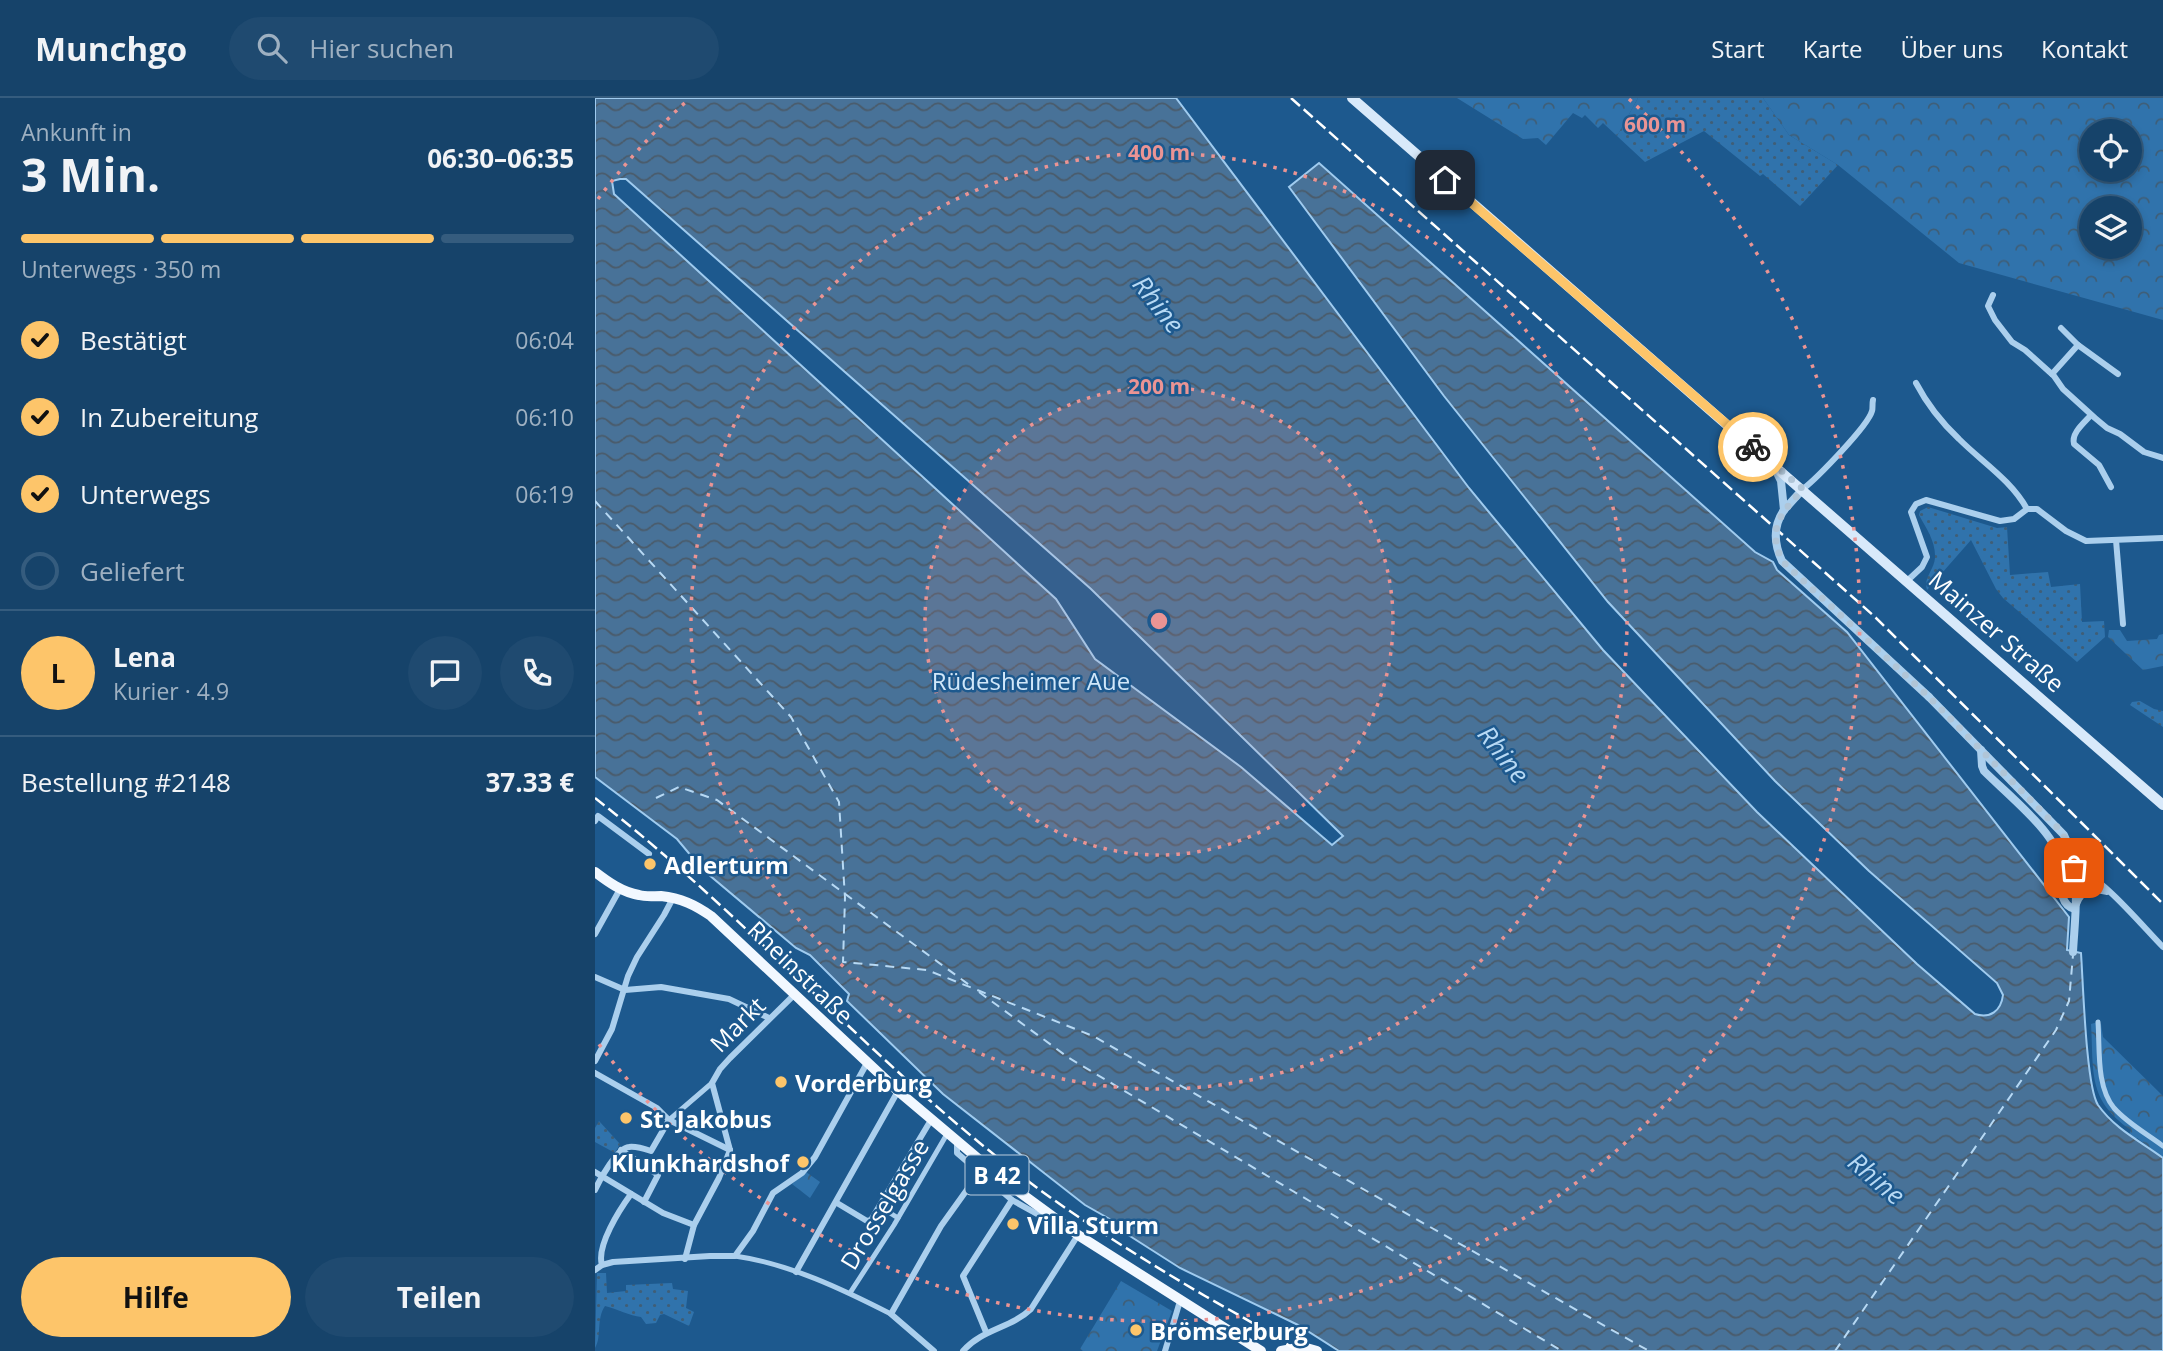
<!DOCTYPE html>
<html lang="de">
<head>
<meta charset="utf-8">
<style>
	:root { --surface:#16436a; --page:#1f4a70; --text:#f1f3f6; --muted:#9eb0c1; --line:#355c7e; --accent:#fdc56a }
	body { margin:0; font-family:"Open Sans",sans-serif; background:var(--page); color:var(--text); height:100vh; display:flex; flex-direction:column; font-size:26px; white-space:nowrap }
	* { box-sizing:border-box; margin:0 }
	p { font-size:23px; color:var(--muted) }
	.icon { flex:none; width:38px; height:38px; fill:none; stroke:currentColor; stroke-width:2; stroke-linecap:round; stroke-linejoin:round }
	.map { position:relative; flex:1; overflow:hidden }
	.details { display:flex; flex-direction:column; background:var(--surface); width:595px }
	.details>* { flex:none }
	.tools { position:absolute; left:1484px; top:21px; display:grid; gap:14px }
	.tools a { display:grid; place-items:center; width:63px; height:63px; border-radius:50%; background:var(--surface); box-shadow:0 4px 10px #0003,0 0 0 2px var(--line); font-size:35px }
	.pin { position:absolute; display:grid; place-items:center; width:60px; height:60px; color:#fff; margin:-30px; border-radius:14px; box-shadow:0 4px 10px #0006 }
	.courier { position:absolute; display:grid; place-items:center; width:70px; height:70px; margin:-35px; border:5px solid #fdc56a; border-radius:50%; background:#fff; color:#222; box-shadow:0 2px 9px #0007 }
	.head em { font-style:normal; font-weight:700 }
	.head div { display:flex; flex-direction:column-reverse }
	.head { display:flex; align-items:center; justify-content:space-between; height:119px; padding:0 21px }
	h1 { font-size:46px; font-weight:700; line-height:52px }
	.bar { display:grid; grid-template-columns:repeat(4,1fr); gap:10px 7px; align-content:center; height:84px; padding:0 21px }
	.bar i { height:9px; border-radius:5px; background:var(--line) }
	.bar .selected { background:var(--accent) }
	.bar p { grid-column:span 4 }
	.line { display:flex; align-items:center; gap:18px; padding:0 21px; border-top:2px solid var(--line) }
	.line div { flex:1 }
	.round { display:grid; place-items:center; flex:none; width:74px; height:74px; border-radius:37px; background:var(--page) }
	ol { padding:0 21px; list-style:none }
	li { display:flex; align-items:center; gap:21px; height:77px }
	li p { margin-inline-start:auto }
	li .icon { padding:7px; border-radius:50%; background:var(--accent); color:#111; stroke-width:4 }
	li:last-child { color:var(--muted) }
	li i { width:38px; height:38px; border:4px solid var(--line); border-radius:50% }
	.cta { display:flex; gap:14px; margin-top:auto; padding:14px 21px }
	.cta a { flex:1; height:80px; border-radius:42px; background:var(--accent); color:#111; font-size:28px; font-weight:700; line-height:80px; text-align:center }
	.cta a+a { background:var(--page); color:var(--text) }
	header { display:flex; align-items:center; gap:42px; box-sizing:border-box; height:98px; padding:0 35px; background:var(--surface); border-bottom:2px solid var(--line) }
	header strong { font-size:33px }
	nav { display:flex; gap:38px; margin-inline-start:auto; font-size:24px }
	.search { width:490px; height:63px; background:var(--page); display:flex; align-items:center; gap:18px; box-sizing:border-box; padding:0 24px; border-radius:38px; color:var(--muted); font-size:26px }
	main { display:flex; flex:1; min-height:0 }
	.map>svg:first-child { display:block }
</style>
</head>
<body>
<header>
<strong>Munchgo</strong>
<div class="search"><svg class="icon" aria-label="search" viewBox="0 0 24 24"><circle cx="10" cy="10" r="6"/><path d="M15 15l6 6"/></svg>Hier suchen</div>
<nav><a>Start</a><a>Karte</a><a>Über uns</a><a>Kontakt</a></nav>
</header>
<main>
<section class="details">
<div class="head"><div><h1>3 Min.</h1><p>Ankunft in</p></div><em>06:30–06:35</em></div>
<div class="bar"><i class="selected"></i><i class="selected"></i><i class="selected"></i><i></i><p>Unterwegs · 350 m</p></div>
<ol>
<li><svg class="icon" aria-label="check" viewBox="0 0 24 24"><path d="M5 12l5 5 9-10"/></svg>Bestätigt<p>06:04</p></li>
<li><svg class="icon" aria-label="check" viewBox="0 0 24 24"><path d="M5 12l5 5 9-10"/></svg>In Zubereitung<p>06:10</p></li>
<li><svg class="icon" aria-label="check" viewBox="0 0 24 24"><path d="M5 12l5 5 9-10"/></svg>Unterwegs<p>06:19</p></li>
<li><i></i>Geliefert</li>
</ol>
<div class="line" style="height:126px"><b class="round" style="background:var(--accent);color:#111">L</b><div><b>Lena</b><p>Kurier · 4.9</p></div><a class="round"><svg class="icon" aria-label="chat" viewBox="0 0 24 24"><path d="M4 5h16v11H9l-5 4z"/></svg></a><a class="round"><svg class="icon" aria-label="phone" viewBox="0 0 24 24"><path d="M5 4h4l2 5-3 2q2 4 5 5l2-3 5 2v4C11 20 4 13 5 4z"/></svg></a></div>
<div class="line" style="height:91px"><div>Bestellung #2148</div><b>37.33 €</b></div>
<div class="cta"><a>Hilfe</a><a>Teilen</a></div>
</section>
<div class="map">
<svg width="1568" height="1253" viewBox="0 0 1568 1253">
	<defs>
		<pattern id="grass-dots" width="8" height="8" patternUnits="userSpaceOnUse" patternTransform="scale(1.75)"><rect width="8" height="8" fill="#3073ac"/><path d="M2 2h.1M6 6h.1" fill="none" stroke="#3f5e77" stroke-width="1.8" stroke-linecap="round"/></pattern>
		<pattern id="forest-crowns" width="20" height="18" patternUnits="userSpaceOnUse" patternTransform="scale(1.75)"><rect width="20" height="18" fill="#3073ac"/><path d="M2 6a3 3 0 1 1 6 0M12 15a3 3 0 1 1 6 0" fill="none" stroke="#3f5e77"/></pattern>
		<pattern id="water-waves" width="16" height="10" patternUnits="userSpaceOnUse" patternTransform="scale(1.75)"><rect width="16" height="10" fill="#487298"/><path d="M0 5q4-4 8 0t8 0" fill="none" stroke="#4a5b6a"/></pattern>
	</defs>
	<rect width="100%" height="100%" fill="#1d598e"/>
	<!-- grass -->
	<g fill="url(#grass-dots)">
		<path d="M1043 0H1168L1194 37 1243 67 1205 108 1168 76 1165 78 1109 33 1050 64 1022 38Z"/>
		<path d="M1333 409 1402 430 1412 429 1415 477 1453 474 1456 489 1485 486 1487 524 1509 523 1510 539 1482 564 1408 500 1401 491 1376 442 1332 492C1328 480 1339 472 1340 460 1341 444 1331 430 1324 417L1325 413Z"/>
		<path d="M1545 603 1559 611 1568 613V629L1535 607 1537 604Z"/>
		<path d="M4 1023 25 1046 20 1055 0 1044V1030Z"/>
		<path d="M2 1175H11L12 1195 31 1193V1187L77 1185 78 1191 93 1193 91 1210 99 1214 94 1228 69 1216 65 1217 61 1225 51 1226 46 1219C35 1218 22 1211 10 1208 1 1221 7 1239 0 1250Z"/>
	</g>
	<!-- forest -->
	<g fill="url(#forest-crowns)" fill-rule="evenodd">
		<path d="M862 0H1043L1022 38 1008 25 1003 30 990 17 987 20 978 15 951 47 943 40 928 41Z"/>
		<path d="M1168 0H1568V222L1364 165 1243 67 1194 37ZM1496 33H1535V72H1496ZM1496 110H1535V149H1496Z"/>
		<path d="M1514 532H1525L1532 543 1562 541 1564 537 1568 536V568L1548 572 1513 539Z"/>
		<path d="M1503 924 1506 926 1508 939 1568 998V1060L1542 1040 1540 1041 1534 1037 1536 1032C1492 1002 1499 974 1496 926Z"/>
		<path d="M211 1074 225 1084 215 1100 197 1086Z"/>
		<path d="M526 1183 577 1213 562 1253H488L485 1251Z"/>
	</g>
	<!-- water -->
	<path fill="url(#water-waves)" stroke="#9fcbef" stroke-width="2" fill-rule="evenodd" d="M0 0H581L874 390 1008 552 1162 714 1322 866 1380 916C1395 921 1406 913 1408 897L1402 885 1274 773 1180 683 1013 504 849 298 694 89 724 65 1160 454 1178 464 1182 472 1252 534 1474 819 1472 852 1486 855C1488 883 1491 989 1503 1007 1520 1031 1545 1043 1568 1060V1253H744L703 1227 585 1170 527 1133V1128L490 1107 348 996 252 903 254 896 215 857 201 850 107 771 82 741 0 679ZM25 81H31L496 491 748 738 737 747 646 669 500 561 461 501 19 96 17 83Z"/>
	<g fill="none" stroke-linecap="round" stroke-linejoin="round">
		<!-- ferry -->
		<g stroke="#b7d9f4" stroke-width="2" stroke-dasharray="9 7" stroke-linecap="butt">
			<path d="M0 403 196 619 244 704 250 800 248 864 332 872 498 938 1054 1253"/>
			<path d="M61 700 84 689 122 702 377 889"/>
			<path d="M384 894 474 960 967 1253"/>
			<path d="M1240 1253 1461 932 1474 903 1478 857"/>
		</g>
		<!-- pedestrian -->
		<g stroke="#abcfed" stroke-width="5">
			<path d="M1503 924C1505 951 1501 988 1519 1010 1532 1025 1552 1036 1568 1048"/>
			<path d="M74 1022 117 985"/>
			<path d="M284 1108 303 1120"/>
			<path d="M140 1158C195 1166 247 1191 296 1216"/>
			<path d="M255 1195 299 1127 352 1036"/>
		</g>
		<!-- minor -->
		<g stroke="#abcfed" stroke-width="6">
			<path d="M1398 197 1393 208 1400 222 1417 244 1430 252 1459 278 1468 291 1500 320 1512 330 1525 336 1549 354 1568 360"/>
			<path d="M1466 230 1483 247"/>
			<path d="M1457 276 1483 247 1523 276"/>
			<path d="M1321 285C1332 306 1347 325 1364 341 1387 364 1416 382 1432 411"/>
			<path d="M1496 317C1489 325 1476 335 1479 346L1504 367 1516 389"/>
			<path d="M1208 391C1222 380 1273 328 1277 313 1278 310 1277 306 1278 302"/>
			<path d="M1521 442 1528 526"/>
			<path d="M1312 483 1327 469 1332 459 1316 414 1321 406 1331 402 1405 423 1419 421 1432 411H1442L1471 433 1491 443 1568 440"/>
			<path d="M0 723 3 718 54 756"/>
			<path d="M1479 770C1506 777 1547 828 1568 849"/>
			<path d="M1482 806C1489 789 1497 791 1512 794"/>
			<path d="M0 836 25 791"/>
			<path d="M0 879 30 892 66 889 134 901 174 920"/>
			<path d="M0 963 17 931 33 878 42 859 69 817 78 800"/>
			<path d="M0 975 62 1010 74 1022 135 1052"/>
			<path d="M362 1044V1055L417 1102 442 1116 449 1114"/>
			<path d="M26 1052 63 1077 49 1104"/>
			<path d="M135 1052 117 985 125 971 135 960 199 897"/>
			<path d="M0 1074 68 1115 99 1127"/>
			<path d="M0 1092C5 1081 22 1050 34 1049 41 1048 50 1051 56 1053L74 1022"/>
			<path d="M242 1105 272 1123 276 1122 336 1022"/>
			<path d="M90 1161 99 1127 124 1080 135 1052"/>
			<path d="M7 1167C1 1148 25 1111 36 1096"/>
			<path d="M0 1172 7 1167 18 1164 115 1158H140L158 1133 178 1095 207 1075 220 1059 272 965"/>
			<path d="M201 1174 303 993"/>
			<path d="M391 1234 368 1178 417 1102"/>
			<path d="M339 1253 296 1216 346 1128 384 1075"/>
			<path d="M368 1253C387 1231 416 1230 436 1211L483 1137"/>
			<path d="M570 1253 585 1203"/>
		</g>
		<!-- tertiary -->
		<g stroke="#abcfed" stroke-width="8">
			<path d="M1180 371 1186 383 1189 412"/>
			<path d="M1189 412 1208 391"/>
			<path d="M1334 599 1469 737C1487 771 1480 817 1478 854"/>
			<path d="M1386 652 1387 668 1389 673C1409 693 1454 730 1462 754 1469 772 1459 807 1480 811"/>
		</g>
		<!-- secondary -->
		<path stroke="#d8e9fa" stroke-width="10" d="M757 0 1568 707"/>
		<!-- primary -->
		<g stroke="#f2f8ff" stroke-width="10">
			<path d="M0 774C13 784 27 794 44 797 51 799 58 798 66 798 86 800 100 807 116 818L303 993 412 1085 483 1137 666 1253"/>
			<path d="M686 1253 708 1249 722 1253"/>
		</g>
		<!-- rail -->
		<g stroke="#fff" stroke-width="2.5" stroke-dasharray="12 5" stroke-linecap="butt">
			<path d="M696 0 1279 518 1568 806"/>
			<path d="M0 700C152 818 279 967 433 1083 482 1120 535 1153 588 1185 626 1208 666 1228 702 1253"/>
		</g>
		<!-- tertiary-bridge -->
		<path stroke="#abcfed" stroke-width="8" d="M1189 412C1178 428 1179 446 1187 463L1334 599"/>
	</g>
	<g fill="none" stroke-linecap="round" stroke-linejoin="round">
		<!-- done -->
		<path stroke="#b0c5d7" stroke-width="7" stroke-dasharray="0 12.6" d="M1158 349 1208 391C1186 416 1172 429 1187 463L1334 599 1463 730 1473 745 1479 770"/>
		<!-- route -->
		<path stroke="#fdc56a" stroke-width="9" d="M850 82 1158 349"/>
	</g>
	<!-- distance rings -->
	<circle cx="564" cy="523" r="234" fill="#ea9494" fill-opacity=".12"/>
	<g fill="none" stroke="#ea9494" stroke-width="3.5" stroke-dasharray="3.5 7">
		<circle cx="564" cy="523" r="234"/>
		<circle cx="564" cy="523" r="468"/>
		<path d="M3 101A702 702 0 0 1 94 1M1034 1A702 702 0 1 1 3 945"/>
	</g>
	<!-- markers -->
	<g fill="#fdc56a" stroke="#1d598e" stroke-width="2.5">
		<circle cx="55" cy="766" r="7"/>
		<circle cx="186" cy="984" r="7"/>
		<circle cx="31" cy="1020" r="7"/>
		<circle cx="208" cy="1064" r="7"/>
		<circle cx="418" cy="1126" r="7"/>
		<circle cx="541" cy="1232" r="7"/>
	</g>
	<g text-anchor="middle" dominant-baseline="central" stroke-width="5" stroke-linejoin="round" paint-order="stroke">
		<!-- shield labels -->
		<rect fill="#1d598e" stroke="#bbcddd" stroke-width="2" x="370.5" y="1057.5" width="63" height="39" rx="5"/>
		<g font-size="23" font-weight="bold" fill="#fff">
			<text x="402" y="1077">B 42</text>
		</g>
		<!-- street labels -->
		<g font-size="24" fill="#fff" stroke="#1d598e">
			<text transform="translate(1402 533) rotate(41)">Mainzer Straße</text>
			<text transform="translate(206 874) rotate(44)">Rheinstraße</text>
			<text transform="translate(142 926) rotate(-45)">Markt</text>
			<text transform="translate(289 1106) rotate(-59)">Drosselgasse</text>
		</g>
		<!-- park labels -->
		<g font-size="24" fill="#d1e7f9" stroke="#1d598e">
			<text x="436" y="582">Rüdesheimer Aue</text>
		</g>
		<!-- poi labels -->
		<g font-size="24" font-weight="bold" fill="#fff" stroke="#1d598e" text-anchor="start">
			<text x="69" y="766">Adlerturm</text>
			<text x="200" y="984">Vorderburg</text>
			<text x="45" y="1020">St. Jakobus</text>
			<text x="194" y="1064" text-anchor="end">Klunkhardshof</text>
			<text x="432" y="1126">Villa Sturm</text>
			<text x="555" y="1232">Brömserburg</text>
		</g>
		<!-- water labels -->
		<g font-size="26" font-style="italic" fill="#b7d9f4" stroke="#1d598e">
			<text transform="translate(564 206) rotate(52)">Rhine</text>
			<text transform="translate(909 656) rotate(52)">Rhine</text>
			<text transform="translate(1282 1080) rotate(40)">Rhine</text>
		</g>
	</g>
	<circle cx="564" cy="523" r="10" fill="#ea9494" stroke="#1d598e" stroke-width="3.5"/>
	<g font-size="21" text-anchor="middle" font-weight="bold" fill="#ea9494" stroke="#1d598e" stroke-width="5" stroke-linejoin="round" paint-order="stroke">
		<text x="1060" y="34">600 m</text>
		<text x="564" y="62">400 m</text>
		<text x="564" y="296">200 m</text>
	</g>
</svg>
<div class="tools">
<a><svg class="icon" aria-label="locate" viewBox="0 0 24 24"><circle cx="12" cy="12" r="6"/><path d="M12 2v4M12 18v4M2 12h4M18 12h4"/></svg></a>
<a><svg class="icon" aria-label="layers" viewBox="0 0 24 24"><path d="M12 4l9 5-9 5-9-5zM3 14l9 5 9-5"/></svg></a>
</div>
<div class="pin" style="left:1479px;top:770px;background:#ea580c"><svg class="icon" aria-label="bag" viewBox="0 0 24 24"><path d="M5 8h14l-1 12H6zM9 8a3 3 0 0 1 6 0"/></svg></div>
<div class="pin" style="left:850px;top:82px;background:#1f2937"><svg class="icon" aria-label="home" viewBox="0 0 24 24"><path d="M3 11l9-7 9 7M6 9v11h12V9"/></svg></div>
<div class="courier" style="left:1158px;top:349px"><svg class="icon" aria-label="bike" viewBox="0 0 24 24"><circle cx="6" cy="16" r="4"/><circle cx="18" cy="16" r="4"/><path d="M6 16l4-8h5l3 8M10 8l3 8H6M13 5h3"/></svg></div>
</div>
</main>
</body>
</html>
